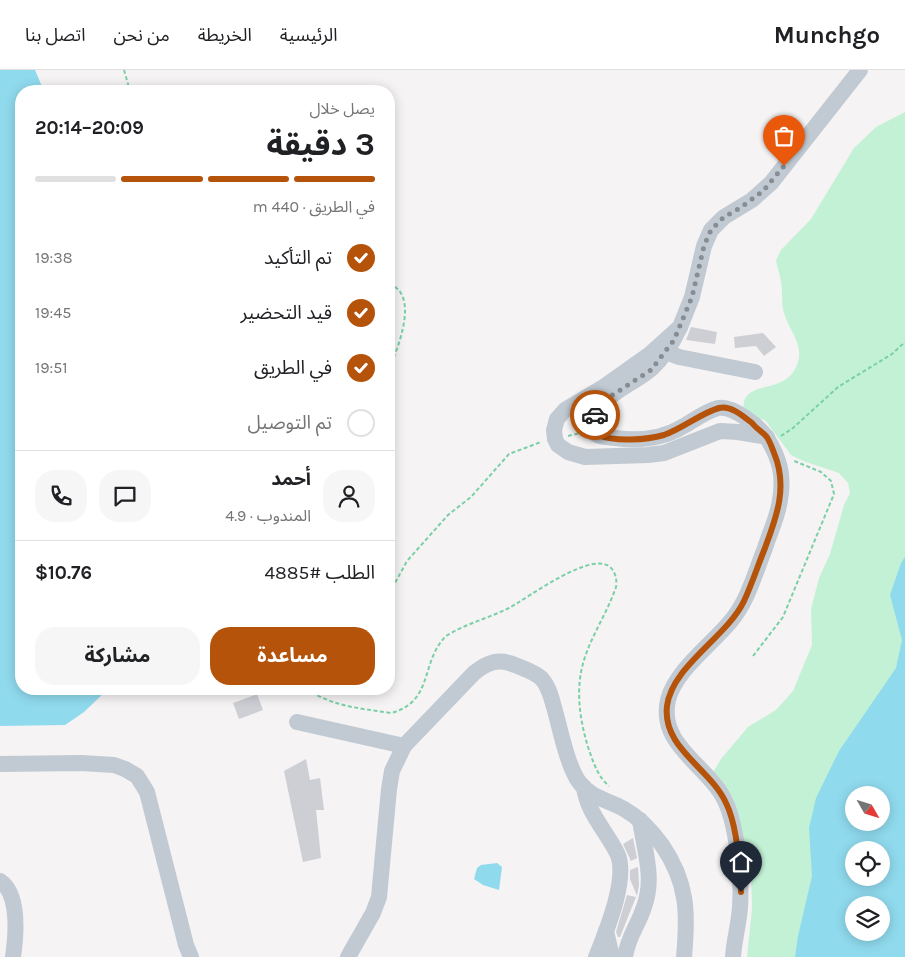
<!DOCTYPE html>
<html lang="ar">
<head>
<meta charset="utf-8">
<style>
	:root { --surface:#fff; --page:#f6f6f6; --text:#202124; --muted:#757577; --line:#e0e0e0; --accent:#b45309 }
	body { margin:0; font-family:Karla,"Noto Sans Arabic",sans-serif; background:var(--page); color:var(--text); direction:rtl; height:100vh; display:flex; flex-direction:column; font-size:19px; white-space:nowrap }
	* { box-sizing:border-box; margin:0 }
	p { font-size:16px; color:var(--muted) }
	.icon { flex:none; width:28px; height:28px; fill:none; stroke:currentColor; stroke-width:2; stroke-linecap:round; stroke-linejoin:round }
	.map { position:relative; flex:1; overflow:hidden; direction:ltr }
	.sheet { position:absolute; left:15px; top:15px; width:380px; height:610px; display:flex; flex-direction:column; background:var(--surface); border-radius:20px; box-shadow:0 2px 12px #0003; direction:rtl }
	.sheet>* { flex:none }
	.needle { width:32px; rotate:129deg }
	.controls { position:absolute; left:845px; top:716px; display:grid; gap:10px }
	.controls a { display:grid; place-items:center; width:45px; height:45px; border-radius:50%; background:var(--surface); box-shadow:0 2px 12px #0003; font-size:25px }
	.pin { position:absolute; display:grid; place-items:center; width:42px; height:42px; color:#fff; margin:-51px -21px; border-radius:50% 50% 50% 0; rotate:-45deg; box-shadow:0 0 5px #0007 }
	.pin .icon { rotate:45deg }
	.courier { position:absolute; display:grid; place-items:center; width:50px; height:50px; margin:-25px; border:4px solid #b45309; border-radius:50%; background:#fff; color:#222; box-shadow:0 1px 6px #0007 }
	.overview em { font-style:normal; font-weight:700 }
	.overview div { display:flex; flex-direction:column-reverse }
	.overview { display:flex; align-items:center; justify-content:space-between; height:85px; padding:0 20px }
	h1 { font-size:32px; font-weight:700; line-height:38px }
	.bar { display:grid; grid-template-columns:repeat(4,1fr); gap:8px 5px; align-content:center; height:60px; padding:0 20px }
	.bar i { height:6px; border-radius:4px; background:var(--line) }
	.bar .on { background:var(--accent) }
	.bar p { grid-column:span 4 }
	.line { display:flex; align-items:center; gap:12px; padding:0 20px; border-top:1px solid var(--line) }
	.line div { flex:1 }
	.round { display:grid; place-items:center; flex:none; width:52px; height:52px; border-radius:20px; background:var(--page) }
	ol { padding:0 20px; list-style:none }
	li { display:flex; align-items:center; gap:15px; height:55px }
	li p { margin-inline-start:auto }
	li .icon { padding:5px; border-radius:50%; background:var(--accent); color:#fff; stroke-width:4 }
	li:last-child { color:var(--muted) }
	li i { width:28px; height:28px; border:2px solid var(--line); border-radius:50% }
	.button { display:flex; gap:10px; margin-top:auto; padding:10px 20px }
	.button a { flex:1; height:58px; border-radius:20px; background:var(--accent); color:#fff; font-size:20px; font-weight:700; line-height:58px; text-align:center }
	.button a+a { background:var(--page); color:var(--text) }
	header { display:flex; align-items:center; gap:30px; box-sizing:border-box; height:70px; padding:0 25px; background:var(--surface); border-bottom:1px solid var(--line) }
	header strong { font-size:24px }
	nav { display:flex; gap:28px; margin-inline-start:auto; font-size:18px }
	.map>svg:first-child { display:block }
</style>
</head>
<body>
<header>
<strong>Munchgo</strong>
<nav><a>الرئيسية</a><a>الخريطة</a><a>من نحن</a><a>اتصل بنا</a></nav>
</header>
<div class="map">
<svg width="905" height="887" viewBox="0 0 905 887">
	<rect width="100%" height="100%" fill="#f5f3f3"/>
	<!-- green -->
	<path fill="#c3f1d5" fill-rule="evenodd" d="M905 42V887H747L752 839 751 801 732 726 712 704 721 689 748 657 776 640 793 621 812 575 811 539 819 508 830 484 844 435 850 423 848 413 839 403 803 391 791 385 765 350 749 346 744 342C739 309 779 325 794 301 808 277 790 264 784 243 781 233 783 222 781 212 780 204 777 198 776 190L781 180 811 149 854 78 876 57ZM854 725H881V752H854ZM854 780H881V808H854ZM854 835H881V862H854Z"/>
	<!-- water -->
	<g fill="#90daee" fill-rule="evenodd">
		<path d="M0 0H35L44 21H21V619H108L84 642 65 655 0 656Z"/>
		<path d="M905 487V887H795L798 866 812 806 809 758 816 728 839 681 896 598 902 570 890 525 901 493ZM854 725H881V752H854ZM854 780H881V808H854ZM854 835H881V862H854Z"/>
		<path d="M497 793 502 797 499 820 483 815 474 809 477 798 481 795Z"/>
	</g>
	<!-- building -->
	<g fill="#cdcfd5">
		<path d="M691 257 717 262 715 274 686 270Z"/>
		<path d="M763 263 776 277 764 286 756 276 735 278 734 267Z"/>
		<path d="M257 624 263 640 239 649 233 633Z"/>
		<path d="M306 689 310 710 320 708 324 740H316L321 788 303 792 284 701Z"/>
		<path d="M633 768 637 788 631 791 623 774Z"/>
		<path d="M638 797 639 815 637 826 630 809V800Z"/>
		<path d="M627 825 636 827 620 867H618L616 862Z"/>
	</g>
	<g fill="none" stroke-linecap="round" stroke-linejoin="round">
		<!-- path -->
		<g stroke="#7ad0a6" stroke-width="2" stroke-dasharray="4 2.5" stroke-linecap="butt">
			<path d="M124 0 130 21"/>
			<path d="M389 214C420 224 398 278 389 299"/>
			<path d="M568 366 580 363"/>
			<path d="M781 366 793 358 838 317 892 284 905 272"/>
			<path d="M389 524 407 491 448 445 471 427 509 384 541 372"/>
			<path d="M753 586 783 547 834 424 831 411 821 402 792 390"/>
			<path d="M306 619C335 637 358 638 391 643 434 632 420 592 446 566 465 554 489 548 509 538 528 528 595 477 612 499 616 505 617 510 616 517 608 541 593 563 585 587 575 616 579 647 588 677 593 691 597 706 609 716"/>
		</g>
		<!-- minor -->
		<g stroke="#c1cad2" stroke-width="16">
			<path d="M680 257C673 272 664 287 652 298 632 316 599 324 593 353 593 357 592 358 594 362 598 368 609 367 615 368 638 371 662 369 682 357 693 351 706 341 718 338 733 335 760 357 767 368 772 376 778 389 780 398 782 408 782 419 780 430 778 446 770 462 765 478 755 503 748 531 730 552 711 575 675 601 668 630 658 673 704 694 722 725 737 750 742 808 740 837 739 854 734 870 733 887"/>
			<path d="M666 282 679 287 755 302"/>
			<path d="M767 367 738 362 720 361 664 383 648 385 585 387 568 382 558 375 555 369 554 360 557 349 565 340 602 318 650 284 680 257 692 227 704 176 711 160 724 147 752 130 771 113 860 0"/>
			<path d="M297 652 404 676"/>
			<path d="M0 694 81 693 114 695 125 699 137 706 147 722 186 875 191 887"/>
			<path d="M584 717C587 742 606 761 617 783 629 807 606 862 596 887"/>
			<path d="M0 811C20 824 16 866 13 887"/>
			<path d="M606 861 612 887"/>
			<path d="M348 887 373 843 379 827 389 719 392 701 404 676 474 603C488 592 498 588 515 595 524 599 535 602 542 609 549 617 551 627 554 637 560 658 567 695 579 712 591 728 608 730 624 739 640 748 651 760 662 775 688 813 688 843 684 887"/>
			<path d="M625 887C628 866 638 856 644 837 655 808 644 779 640 750"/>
		</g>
	</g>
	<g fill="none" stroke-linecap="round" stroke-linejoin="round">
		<!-- done -->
		<path stroke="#868d94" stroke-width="5" stroke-dasharray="0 9" d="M595 345 599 337 608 328 651 300 674 270 692 227 704 176 711 160 724 147 740 138 763 121 784 96"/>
		<!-- route -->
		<path stroke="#b45309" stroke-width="6" d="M595 345C593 353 591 360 598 365 615 372 647 370 664 365 682 359 701 343 719 338 731 335 743 346 752 353 756 358 762 362 766 366 770 371 772 378 774 383 788 416 777 446 765 478 758 495 752 514 744 531 727 567 672 596 667 636 662 678 710 698 726 733 737 755 740 797 741 822"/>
	</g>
</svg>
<div class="controls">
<a><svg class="needle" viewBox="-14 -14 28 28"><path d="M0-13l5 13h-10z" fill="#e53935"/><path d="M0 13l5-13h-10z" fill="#757577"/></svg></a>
<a><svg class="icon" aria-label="locate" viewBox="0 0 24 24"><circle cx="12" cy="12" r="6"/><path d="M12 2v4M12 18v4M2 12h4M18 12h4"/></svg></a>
<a><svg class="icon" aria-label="layers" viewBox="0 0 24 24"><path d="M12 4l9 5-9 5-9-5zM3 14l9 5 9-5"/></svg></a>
</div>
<div class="pin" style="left:784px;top:96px;background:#ea580c"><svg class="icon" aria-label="bag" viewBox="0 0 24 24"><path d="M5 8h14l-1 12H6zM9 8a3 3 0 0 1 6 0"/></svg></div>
<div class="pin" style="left:741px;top:822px;background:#1f2937"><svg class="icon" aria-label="home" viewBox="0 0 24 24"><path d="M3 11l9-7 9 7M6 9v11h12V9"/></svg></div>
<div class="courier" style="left:595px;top:345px"><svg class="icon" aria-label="car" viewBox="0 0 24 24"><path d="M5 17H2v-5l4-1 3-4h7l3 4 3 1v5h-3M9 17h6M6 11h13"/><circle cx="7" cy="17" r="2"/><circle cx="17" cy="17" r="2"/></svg></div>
<section class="sheet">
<div class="overview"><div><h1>3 دقيقة</h1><p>يصل خلال</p></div><em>20:09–20:14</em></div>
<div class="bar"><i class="on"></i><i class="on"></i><i class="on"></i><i></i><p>في الطريق · 440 m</p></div>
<ol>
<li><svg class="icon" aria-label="check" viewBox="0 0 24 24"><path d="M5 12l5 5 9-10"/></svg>تم التأكيد<p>19:38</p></li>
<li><svg class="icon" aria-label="check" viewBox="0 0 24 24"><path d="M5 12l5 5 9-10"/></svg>قيد التحضير<p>19:45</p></li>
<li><svg class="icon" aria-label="check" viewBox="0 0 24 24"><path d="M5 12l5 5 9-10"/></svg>في الطريق<p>19:51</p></li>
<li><i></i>تم التوصيل</li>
</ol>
<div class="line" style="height:90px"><a class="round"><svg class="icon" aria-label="person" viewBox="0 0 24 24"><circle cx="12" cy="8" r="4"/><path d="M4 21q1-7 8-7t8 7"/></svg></a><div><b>أحمد</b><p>المندوب · 4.9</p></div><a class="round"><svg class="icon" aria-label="chat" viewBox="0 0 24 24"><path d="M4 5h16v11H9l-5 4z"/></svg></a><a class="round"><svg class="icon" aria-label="phone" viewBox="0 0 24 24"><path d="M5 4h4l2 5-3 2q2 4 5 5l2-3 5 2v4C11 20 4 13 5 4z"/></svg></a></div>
<div class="line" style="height:65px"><div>الطلب #4885</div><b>$10.76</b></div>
<div class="button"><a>مساعدة</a><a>مشاركة</a></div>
</section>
</div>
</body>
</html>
